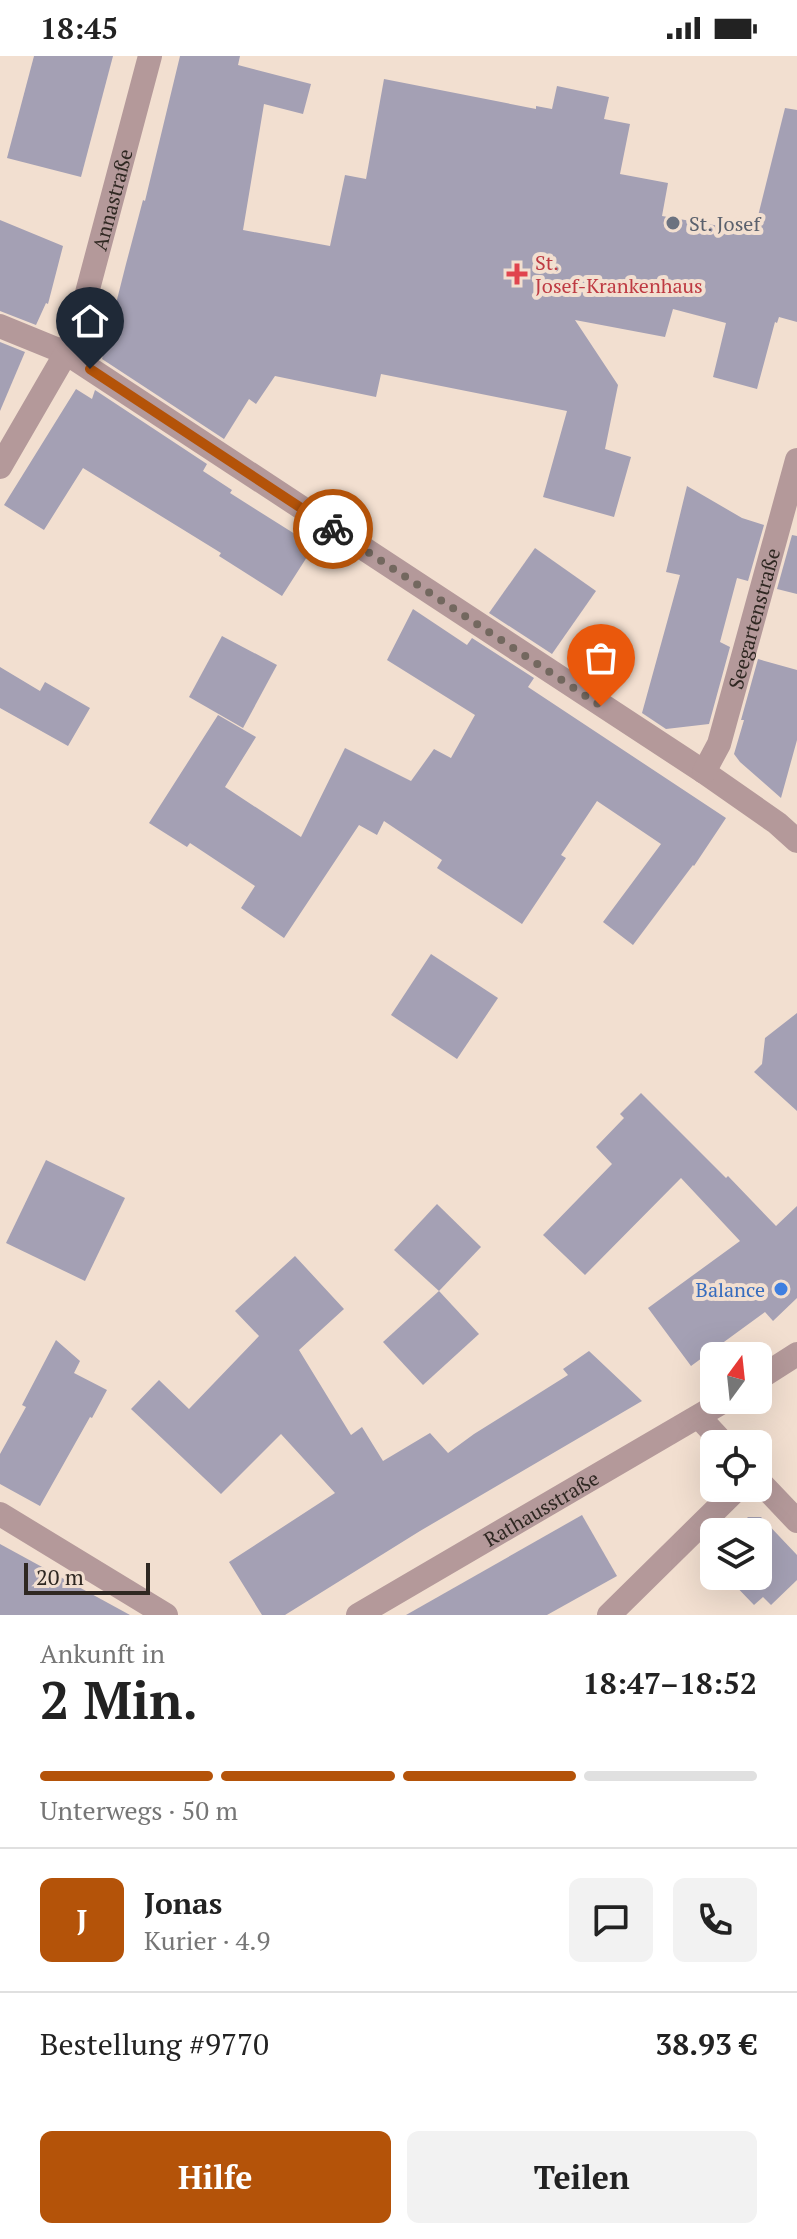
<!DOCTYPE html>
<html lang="de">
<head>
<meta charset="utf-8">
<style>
	:root { --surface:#fff; --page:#f2f2f2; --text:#222; --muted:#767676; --line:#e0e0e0; --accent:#b45309 }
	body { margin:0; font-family:"PT Serif",serif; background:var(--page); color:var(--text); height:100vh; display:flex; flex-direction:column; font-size:30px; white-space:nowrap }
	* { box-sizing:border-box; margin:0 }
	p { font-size:26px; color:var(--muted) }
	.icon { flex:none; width:44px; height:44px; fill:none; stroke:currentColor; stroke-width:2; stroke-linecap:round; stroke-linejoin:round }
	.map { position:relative; height:1559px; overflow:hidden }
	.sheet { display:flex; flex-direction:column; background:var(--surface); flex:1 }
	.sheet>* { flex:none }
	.needle { width:52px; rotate:15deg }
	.buttons { position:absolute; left:700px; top:1286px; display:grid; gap:16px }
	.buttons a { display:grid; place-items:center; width:72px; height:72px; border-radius:12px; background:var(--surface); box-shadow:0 8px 32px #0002; font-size:40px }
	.scale { position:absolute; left:24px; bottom:20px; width:126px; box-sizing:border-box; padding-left:8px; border:4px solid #2f2822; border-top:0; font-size:22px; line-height:28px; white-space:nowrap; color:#2f2822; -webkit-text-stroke:6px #f2dfd0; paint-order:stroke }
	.pin { position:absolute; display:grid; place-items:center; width:68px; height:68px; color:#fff; margin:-82px -34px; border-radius:50% 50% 50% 0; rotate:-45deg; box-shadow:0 0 8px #0007 }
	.pin .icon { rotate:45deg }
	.courier { position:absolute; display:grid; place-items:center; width:80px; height:80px; margin:-40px; border:6px solid #b45309; border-radius:50%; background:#fff; color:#222; box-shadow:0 2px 10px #0007 }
	.head em { font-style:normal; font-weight:800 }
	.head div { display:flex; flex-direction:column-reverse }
	.head { display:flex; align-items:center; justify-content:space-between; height:136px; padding:0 40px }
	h1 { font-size:52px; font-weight:800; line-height:60px }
	.bar { display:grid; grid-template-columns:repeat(4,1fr); gap:12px 8px; align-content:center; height:96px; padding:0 40px }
	.bar i { height:10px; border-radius:6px; background:var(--line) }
	.bar .active { background:var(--accent) }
	.bar p { grid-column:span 4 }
	.line { display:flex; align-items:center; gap:20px; padding:0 40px; border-top:2px solid var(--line) }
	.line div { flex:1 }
	.round { display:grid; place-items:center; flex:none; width:84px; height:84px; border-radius:12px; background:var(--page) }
	.action { display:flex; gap:16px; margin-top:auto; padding:16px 40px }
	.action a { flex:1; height:92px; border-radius:12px; background:var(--accent); color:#fff; font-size:32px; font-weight:800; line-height:92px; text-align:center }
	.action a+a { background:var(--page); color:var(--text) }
	.status { display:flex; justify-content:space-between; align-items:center; height:56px; padding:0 40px; background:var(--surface); direction:ltr }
	.status svg { height:22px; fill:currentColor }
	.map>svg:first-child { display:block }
</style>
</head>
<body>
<div class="status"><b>18:45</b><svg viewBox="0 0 49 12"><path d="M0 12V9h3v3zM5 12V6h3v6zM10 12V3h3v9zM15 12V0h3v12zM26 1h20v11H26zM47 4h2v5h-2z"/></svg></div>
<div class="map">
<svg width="797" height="1559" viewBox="0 0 797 1559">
	<rect width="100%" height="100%" fill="#f2dfd0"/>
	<!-- building -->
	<g fill="#a4a0b4">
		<path d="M34 0H113L81 121 7 102Z"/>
		<path d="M180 0H240L238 9 311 28 303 58 264 48 243 174 330 190 345 119 366 123 384 23 536 53V50L552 53 557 30 609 41 604 63 630 68 620 118 668 127 662 160 754 176 785 52 797 54V266L779 261 777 267 775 266 757 333 713 321 726 267 673 253 665 281 575 264 618 329 605 393 631 401 614 461 543 441 567 355 381 318 376 341 275 320 256 348 249 343 224 383 102 303 126 208 143 144 145 145Z"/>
		<path d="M0 164 63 190 48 248 46 247 36 269 0 255Z"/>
		<path d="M0 286 25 296 0 355Z"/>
		<path d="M76 333 92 343 95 334 207 408 203 415 232 434 230 437 314 490 282 540 219 500 221 497 83 412 44 474 4 449Z"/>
		<path d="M687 430 742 462 764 469 748 525 737 522 720 586 730 591 709 668 666 673 642 657 680 519 666 516Z"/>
		<path d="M792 479 797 480V538L777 533Z"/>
		<path d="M535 492 596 535 552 598 489 557Z"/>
		<path d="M413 553 467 589 472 582 534 622 528 631 726 762 694 810 693 809 633 889 603 866 661 788 597 745 561 799 566 802 522 868 437 812 442 804 384 765 377 779 359 769 284 882 241 852 255 830 190 787 187 791 149 767 218 659 256 681 225 731 301 781 345 692 411 725 434 693 451 702 475 659 387 604Z"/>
		<path d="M222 580 277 609 243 672 189 641Z"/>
		<path d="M758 603 797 614V684L781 742 740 706 734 698 744 664H741Z"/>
		<path d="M0 611 40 635 45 626 90 652 68 690 0 652Z"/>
		<path d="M431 898 498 942 457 1003 391 959Z"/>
		<path d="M797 957V1055L754 1016 762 1008 765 982Z"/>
		<path d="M641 1037 726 1122 728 1120 776 1170 797 1150V1242L773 1265 765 1256 691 1310 648 1252 740 1185 681 1122 585 1219 543 1179 612 1108 596 1091 624 1062 620 1058Z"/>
		<path d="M46 1104 125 1142 85 1225 6 1187Z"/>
		<path d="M437 1148 481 1191 439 1235 394 1194Z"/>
		<path d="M295 1200 344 1253 299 1294 351 1379 362 1371 383 1405 430 1377 448 1397 474 1378 568 1319 563 1313 589 1295 642 1345 420 1475 285 1559H262L229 1506 335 1437 281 1378 221 1438 131 1353 159 1324 189 1353 259 1280 235 1255Z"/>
		<path d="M439 1235 479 1278 423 1329 383 1286Z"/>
		<path d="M56 1284 80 1305 74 1317 107 1334 92 1362 90 1361 40 1450 0 1428V1398L26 1351 22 1349Z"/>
		<path d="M582 1459 617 1520 547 1559H406Z"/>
		<path d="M748 1461H761L797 1499V1524L771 1549 763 1541 754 1549 726 1520H758V1476H733Z"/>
		<path d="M0 1488 130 1559H0Z"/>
	</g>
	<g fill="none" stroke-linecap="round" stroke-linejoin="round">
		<!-- minor -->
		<g stroke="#b4999a" stroke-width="24">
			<path d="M0 270 66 297 704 716 777 767 797 785"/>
			<path id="s1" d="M0 411 66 297 80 263 150 0"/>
			<path id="s2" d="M704 716 719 688 797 404"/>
			<path d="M758 1323 797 1298"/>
			<path d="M699 1361 724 1388"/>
			<path d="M758 1424 797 1465"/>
			<path d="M0 1458 166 1559"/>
			<path id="s3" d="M358 1559 726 1344"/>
			<path d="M609 1559 738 1432"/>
		</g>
	</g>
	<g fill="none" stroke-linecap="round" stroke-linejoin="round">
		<!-- done -->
		<path stroke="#73685f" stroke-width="8" stroke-dasharray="0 14.4" d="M333 473 601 650"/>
		<!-- route -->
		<path stroke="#b45309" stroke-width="10" d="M90 313 333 473"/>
	</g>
	<!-- markers -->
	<circle fill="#6b7280" stroke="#f2dfd0" stroke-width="3" cx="673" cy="167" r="8"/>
	<path fill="#e0444e" stroke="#f2dfd0" stroke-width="3" d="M513 206h8v8h8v8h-8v8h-8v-8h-8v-8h8z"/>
	<circle fill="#3f7fe0" stroke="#f2dfd0" stroke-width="3" cx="781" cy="1233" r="8"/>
	<g text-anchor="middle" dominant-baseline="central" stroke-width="8" stroke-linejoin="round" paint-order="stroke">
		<!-- street labels -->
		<g font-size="20" fill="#2f2822" stroke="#f2dfd0">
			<text stroke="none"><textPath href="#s1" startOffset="292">Annastraße</textPath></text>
			<text stroke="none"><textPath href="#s2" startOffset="162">Seegartenstraße</textPath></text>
			<text stroke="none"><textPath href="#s3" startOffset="212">Rathausstraße</textPath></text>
		</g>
		<!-- worship labels -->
		<g font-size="20" fill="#5b616d" stroke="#f2dfd0" text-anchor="start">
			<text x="689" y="167">St. Josef</text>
		</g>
		<!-- health labels -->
		<g font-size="20" fill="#be3a42" stroke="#f2dfd0" text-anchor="start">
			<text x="535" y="206">St.<tspan x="535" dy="23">Josef-Krankenhaus</tspan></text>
		</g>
		<!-- shop labels -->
		<g font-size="20" fill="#366cbe" stroke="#f2dfd0" text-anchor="end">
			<text x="765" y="1233">Balance</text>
		</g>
	</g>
</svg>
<div class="buttons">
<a><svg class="needle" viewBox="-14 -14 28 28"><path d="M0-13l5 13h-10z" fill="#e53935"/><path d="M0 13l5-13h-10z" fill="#767676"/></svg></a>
<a><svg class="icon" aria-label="locate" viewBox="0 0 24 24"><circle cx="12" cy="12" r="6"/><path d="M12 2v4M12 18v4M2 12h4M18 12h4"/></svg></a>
<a><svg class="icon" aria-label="layers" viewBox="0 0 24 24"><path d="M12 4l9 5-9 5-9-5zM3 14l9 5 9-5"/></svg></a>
</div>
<div class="scale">20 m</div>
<div class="pin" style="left:601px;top:650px;background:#ea580c"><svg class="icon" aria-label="bag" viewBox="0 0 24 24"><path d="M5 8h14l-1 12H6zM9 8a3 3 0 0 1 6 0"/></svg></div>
<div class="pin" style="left:90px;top:313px;background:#1f2937"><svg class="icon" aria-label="home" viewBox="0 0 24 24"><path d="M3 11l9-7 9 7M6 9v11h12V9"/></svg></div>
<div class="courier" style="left:333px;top:473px"><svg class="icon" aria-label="bike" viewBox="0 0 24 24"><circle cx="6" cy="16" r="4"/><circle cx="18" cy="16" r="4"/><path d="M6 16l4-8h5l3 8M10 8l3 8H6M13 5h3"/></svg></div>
</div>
<section class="sheet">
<div class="head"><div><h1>2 Min.</h1><p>Ankunft in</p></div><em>18:47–18:52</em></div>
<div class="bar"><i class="active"></i><i class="active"></i><i class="active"></i><i></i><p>Unterwegs · 50 m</p></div>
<div class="line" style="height:144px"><b class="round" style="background:var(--accent);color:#fff">J</b><div><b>Jonas</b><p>Kurier · 4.9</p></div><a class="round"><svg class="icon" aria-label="chat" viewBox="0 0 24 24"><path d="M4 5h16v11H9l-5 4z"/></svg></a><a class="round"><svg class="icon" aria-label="phone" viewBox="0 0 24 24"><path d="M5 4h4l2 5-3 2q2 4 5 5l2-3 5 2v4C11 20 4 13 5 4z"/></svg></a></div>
<div class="line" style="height:104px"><div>Bestellung #9770</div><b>38.93 €</b></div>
<div class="action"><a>Hilfe</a><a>Teilen</a></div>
</section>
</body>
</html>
